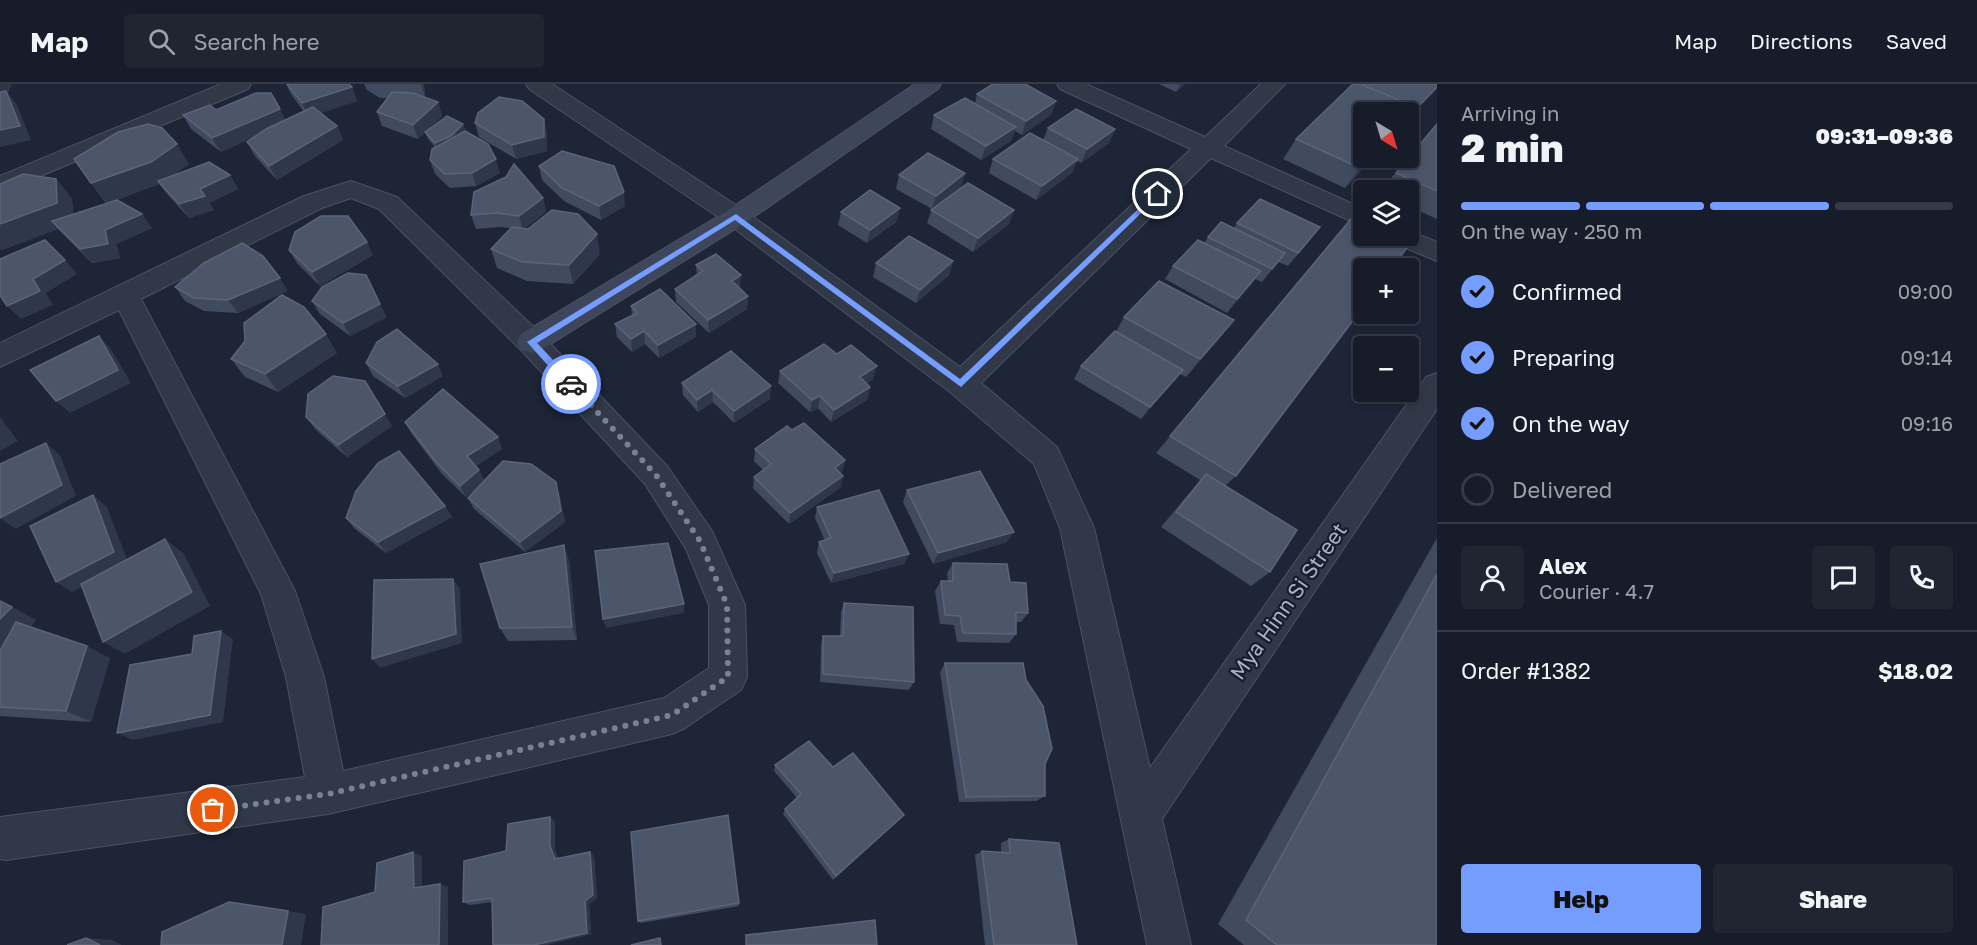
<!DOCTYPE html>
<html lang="en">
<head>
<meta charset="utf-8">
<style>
	:root { --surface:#161c29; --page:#1f2531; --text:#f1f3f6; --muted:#9ea1a8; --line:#353a46; --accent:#759cff }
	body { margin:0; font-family:"Golos Text",sans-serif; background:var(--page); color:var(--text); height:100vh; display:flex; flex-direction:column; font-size:22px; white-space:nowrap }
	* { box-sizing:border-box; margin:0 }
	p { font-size:20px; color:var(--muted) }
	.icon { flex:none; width:33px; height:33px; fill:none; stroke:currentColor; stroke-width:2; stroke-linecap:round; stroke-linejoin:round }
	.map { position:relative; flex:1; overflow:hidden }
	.panel { display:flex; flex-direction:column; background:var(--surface); width:540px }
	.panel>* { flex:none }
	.needle { width:39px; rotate:142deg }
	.tools { position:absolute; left:1353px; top:18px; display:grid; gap:12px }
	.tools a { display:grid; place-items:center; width:66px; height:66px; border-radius:6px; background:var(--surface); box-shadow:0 3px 9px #0003,0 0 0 2px var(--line); font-size:30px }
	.pin { position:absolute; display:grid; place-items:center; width:51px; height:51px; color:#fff; margin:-26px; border:3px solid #fff; border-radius:50%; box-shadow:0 2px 6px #0007 }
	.courier { position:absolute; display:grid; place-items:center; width:60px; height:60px; margin:-30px; border:4px solid #759cff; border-radius:50%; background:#fff; color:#222; box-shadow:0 2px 8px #0007 }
	.overview em { font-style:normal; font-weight:800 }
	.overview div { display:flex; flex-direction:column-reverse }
	.overview { display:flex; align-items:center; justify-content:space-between; height:102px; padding:0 24px }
	h1 { font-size:39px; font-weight:800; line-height:45px }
	.bar { display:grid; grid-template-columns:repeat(4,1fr); gap:9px 6px; align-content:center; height:72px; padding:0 24px }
	.bar i { height:8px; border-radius:4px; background:var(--line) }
	.bar .on { background:var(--accent) }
	.bar p { grid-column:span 4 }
	.line { display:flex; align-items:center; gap:15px; padding:0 24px; border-top:2px solid var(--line) }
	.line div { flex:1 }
	.round { display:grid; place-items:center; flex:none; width:63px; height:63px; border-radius:6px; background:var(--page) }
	ol { padding:0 24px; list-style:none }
	li { display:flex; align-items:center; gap:18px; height:66px }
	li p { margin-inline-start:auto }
	li .icon { padding:6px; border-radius:50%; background:var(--accent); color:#111; stroke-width:4 }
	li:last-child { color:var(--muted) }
	li i { width:33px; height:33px; border:3px solid var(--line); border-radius:50% }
	.cta { display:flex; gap:12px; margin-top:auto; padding:12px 24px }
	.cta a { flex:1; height:69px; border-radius:6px; background:var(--accent); color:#111; font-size:24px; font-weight:800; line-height:69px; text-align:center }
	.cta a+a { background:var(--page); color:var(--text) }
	header { display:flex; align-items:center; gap:36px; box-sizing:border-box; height:84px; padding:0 30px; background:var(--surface); border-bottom:2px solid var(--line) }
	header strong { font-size:28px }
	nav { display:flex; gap:33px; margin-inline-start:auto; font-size:21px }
	.search { width:420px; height:54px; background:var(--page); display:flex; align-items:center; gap:15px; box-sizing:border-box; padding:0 21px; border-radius:6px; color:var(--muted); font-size:22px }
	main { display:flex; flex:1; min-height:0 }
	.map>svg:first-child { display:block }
</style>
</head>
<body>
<header>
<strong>Map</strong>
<div class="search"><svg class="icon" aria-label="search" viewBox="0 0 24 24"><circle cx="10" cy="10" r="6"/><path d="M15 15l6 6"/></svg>Search here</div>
<nav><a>Map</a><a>Directions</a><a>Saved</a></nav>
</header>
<main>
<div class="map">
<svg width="1437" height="861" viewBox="0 0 1437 861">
	<rect width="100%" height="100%" fill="#1d2537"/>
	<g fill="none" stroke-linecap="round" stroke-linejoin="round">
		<defs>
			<g id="street">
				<path d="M221 0H251L248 5 0 109V92Z"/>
				<path d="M526 0H552L745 127 960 283 1191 65 1060 5 1057 0H1086L1205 53 1261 0H1285L1224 62 1364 125V143L1211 74 981 299 1057 363 1094 444 1150 684 1426 293 1437 289V325L1162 735 1191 861H1147L1060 444 1034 380 950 308 727 139 529 5Z"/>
				<path d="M351 97 397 113 541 250 667 382 712 447 745 521 747 593 741 606 685 644 672 650 328 730 6 776 0 775V733L305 693 286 593 261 510 119 226 0 283V259L304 112ZM351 114 379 125 521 266 645 400 686 465 709 521V584L664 614 343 687 324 593 295 507 141 215 322 124Z"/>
				<path d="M1408 146 1437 158V177L1391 158 1387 152H1408Z"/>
			</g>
			<path id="secondary" d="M915 0H941L938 5 745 139 541 266 531 269 521 266 517 258 521 250 727 127Z"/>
		</defs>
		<!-- street casing -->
		<use href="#street" stroke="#4b5263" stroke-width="2"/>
		<!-- secondary casing -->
		<use href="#secondary" stroke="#4b5263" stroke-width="2"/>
		<!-- street -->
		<use href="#street" fill="#313848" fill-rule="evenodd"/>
		<!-- secondary -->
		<use href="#secondary" fill="#3e465b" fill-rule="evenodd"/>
	</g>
	<!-- wall -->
	<g fill="#414b60">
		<path d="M286 0H349L352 3 357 17 321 29 337 42 343 56 277 96 255 72 247 58 254 53 221 68 191 45 183 31 216 26 286 36 304 28 291 10Z"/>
		<path d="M364 0H424L425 13 438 18 442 32 418 55 382 42 377 28 388 14H380L367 6Z"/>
		<path d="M1159 0H1185L1176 8Z"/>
		<path d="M977 10 1056 17 1051 31 1022 51 1015 47 1011 57 981 76 931 45 934 31 975 19Z"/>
		<path d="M475 39 547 49V67L516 75 479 53Z"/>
		<path d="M463 40 465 47 500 89 476 102 450 104 435 90 430 76 435 63 428 55 425 48Z"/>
		<path d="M1437 40V135L1408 122V106H1381Z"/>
		<path d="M1048 44 1115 45 1109 59 1081 79 1077 77 1072 89 1036 116 989 89 993 75 1043 56Z"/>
		<path d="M1296 55 1364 74H1373L1345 104 1283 75Z"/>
		<path d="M189 80 172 92 230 91 238 105 209 119 214 126 189 134 168 111 159 100 114 117 152 144 116 160 120 174 92 179 58 145 2 166 0 164V100L56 95 72 115 73 130 106 119 91 99Z"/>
		<path d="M539 82 625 122 601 136 564 117 542 96Z"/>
		<path d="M965 89 961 103 940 119 1014 126 1009 140 973 168 927 139 932 125 896 105 899 91Z"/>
		<path d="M543 114 546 128 525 144 600 170 573 200 527 197 497 184 491 165 511 144 500 143 476 145 471 131Z"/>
		<path d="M900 124 896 138 867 159 838 141 841 128Z"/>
		<path d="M1351 135 1236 392 1225 402 1270 488 1251 502 1161 443 1191 407 1200 396 1156 369Z"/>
		<path d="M1237 139 1309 157 1288 182 1278 178 1262 198 1255 195 1227 229 1165 195 1173 182 1204 159 1208 153 1234 144Z"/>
		<path d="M289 166 373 171 320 202 297 179Z"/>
		<path d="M953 177 949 191 916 219 873 193 876 179Z"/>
		<path d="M696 181 740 204 748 212 747 225 709 249 676 218 675 205 697 191Z"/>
		<path d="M175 203 288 207 238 229 204 227 185 217Z"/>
		<path d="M312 217 387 233 350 252 320 230Z"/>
		<path d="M631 222 696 240V253L659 274 645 260 632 268 617 253 615 240 632 232Z"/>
		<path d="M1124 233 1234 236 1219 255 1186 293 1180 290 1141 335 1074 295 1081 282 1116 248Z"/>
		<path d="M337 269 278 308 245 293 231 275Z"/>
		<path d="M837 270 873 295 866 300 870 303 867 316 831 338 818 324 810 328 778 299 780 287Z"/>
		<path d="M366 279 443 292 405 314 373 292Z"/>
		<path d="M682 299 770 315 734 339 713 318 698 328 683 311Z"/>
		<path d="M306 333 392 342 347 373 315 345Z"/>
		<path d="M405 338 502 365 476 382 484 397 559 409 565 438 525 468 474 425 468 414 480 401 466 413 442 390 412 350Z"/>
		<path d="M792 346 845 376 842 388 840 389 841 403 789 440 753 404 754 393 763 386 754 377 755 365Z"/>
		<path d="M907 406 1007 458 933 480 903 418Z"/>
		<path d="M445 422 452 433 386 469 354 444 346 434Z"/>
		<path d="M817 423 909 470 904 480 831 499 817 469 819 458 825 457 815 434Z"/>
		<path d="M1437 454V861H1244L1218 840Z"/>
		<path d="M569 476 577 556 508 557 500 544Z"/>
		<path d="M953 479 1010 498 1028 529 1021 538H1016V550L1009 559 957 558 954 541 940 540 935 507 941 497H948L947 489Z"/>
		<path d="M0 517 36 536 30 543 110 574 91 638 0 632Z"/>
		<path d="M844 519 914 598 909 606 820 598 821 560 823 552H840L841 528Z"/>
		<path d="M945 579 1026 596 1045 680V712L1036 717 959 718 940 588Z"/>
		<path d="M775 681 833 683 904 731 833 796 783 730 785 725 797 714 774 687Z"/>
		<path d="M550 733 555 738V766L558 774 594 772 597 814 589 820 591 850 546 861H493L492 818 470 821 463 818 506 767Z"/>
		<path d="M1009 755 1077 861H985L975 771 982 767 1001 768V759Z"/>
		<path d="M739 819V822L641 839 638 837Z"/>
	</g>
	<!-- shaded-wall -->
	<g fill="#2e374b">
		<path d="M0 0H12L8 9 17 21 31 56 0 63V46L6 13 0 6Z"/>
		<path d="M421 0H424L425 13Z"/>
		<path d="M1180 0H1185L1176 8Z"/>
		<path d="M352 3 357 17 309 33 302 19Z"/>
		<path d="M1437 3V5L1408 35V32Z"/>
		<path d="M1056 17 1051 31 1022 51 1026 37Z"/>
		<path d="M438 18 442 32 418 55 413 41Z"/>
		<path d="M280 25 287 39 221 68 212 54Z"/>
		<path d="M544 35 547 49V67L516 75 512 61Z"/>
		<path d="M463 40 465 48 438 66 435 59Z"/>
		<path d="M337 42 343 56 277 96 269 82Z"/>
		<path d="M1016 43 1011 57 981 76 986 62Z"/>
		<path d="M1115 45 1109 59 1081 79 1087 65Z"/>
		<path d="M177 60 189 80 165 98 107 119 91 99Z"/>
		<path d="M1370 74H1373L1345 104 1360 84Z"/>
		<path d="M496 75 500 89 476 102 472 89Z"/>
		<path d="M1078 75 1072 89 1036 116 1042 102Z"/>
		<path d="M965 89 961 103 932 125 936 112Z"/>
		<path d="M230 91 238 105 209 119 214 126 189 134 179 120 200 105Z"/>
		<path d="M56 95 72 115 73 139 52 137 58 145 2 166 0 164V140Z"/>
		<path d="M624 108 625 122 601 136 599 122Z"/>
		<path d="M543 114 546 128 523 146 519 132Z"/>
		<path d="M900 124 896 138 867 159 870 146Z"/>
		<path d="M1014 126 1009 140 973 168 978 154Z"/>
		<path d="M142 130 152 144 116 160 120 174 92 179 80 165 105 146Z"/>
		<path d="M597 150 600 170 573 200 569 181Z"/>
		<path d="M367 158 373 171 320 202 312 188Z"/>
		<path d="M65 176 77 190 46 209 53 221 21 235 7 222 33 195Z"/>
		<path d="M953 177 949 191 916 219 920 206Z"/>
		<path d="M1261 187 1251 201 1227 229 1237 215Z"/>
		<path d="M741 191 740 204 732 211V197Z"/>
		<path d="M280 194 288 207 238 229 228 216Z"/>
		<path d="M748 212 747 225 709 249 708 236Z"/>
		<path d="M380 220 387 233 350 252 343 239Z"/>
		<path d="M1234 236 1219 255 1186 293 1200 275Z"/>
		<path d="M696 240V253L659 274 658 261Z"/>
		<path d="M644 247 645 260 632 268 631 255Z"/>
		<path d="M326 250 337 269 278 308 265 290Z"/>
		<path d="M99 252 111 265 131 299 70 329 56 317Z"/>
		<path d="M438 280 443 292 405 314 398 302Z"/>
		<path d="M877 282 873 295 857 306 860 293Z"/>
		<path d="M1183 286 1173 298 1141 335 1150 323Z"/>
		<path d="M771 302 770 315 734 339V327Z"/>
		<path d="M870 303 867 316 831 338 834 326Z"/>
		<path d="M712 306 713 318 698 328 697 316Z"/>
		<path d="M820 312 818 324 810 328 812 316Z"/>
		<path d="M385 330 392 342 347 373 338 361Z"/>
		<path d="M0 333 18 357 0 367Z"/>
		<path d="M498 353 502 365 473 384 467 372Z"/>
		<path d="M46 359 60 371 76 412 16 445 0 434Z"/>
		<path d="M845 376 842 388 832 396 835 384Z"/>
		<path d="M479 386 485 397 466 413 460 402Z"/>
		<path d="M843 392 841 403 789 440 790 429Z"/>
		<path d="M556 398 559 409 565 438 525 468 520 458Z"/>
		<path d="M93 411 107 423 128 478 72 508 56 498Z"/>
		<path d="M445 422 452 433 386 469 378 458Z"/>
		<path d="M1014 448 1007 458 933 480 938 469Z"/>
		<path d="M165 455 184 470 210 522 125 570 103 558Z"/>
		<path d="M564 461 569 476 577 556 572 543Z"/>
		<path d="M909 470 904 480 831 499 834 489Z"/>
		<path d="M453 495 460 505 462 559 380 584 372 575Z"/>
		<path d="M684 520V529L606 544 603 535Z"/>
		<path d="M12 523 36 536 0 576V535Z"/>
		<path d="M221 547 233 555 223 638 133 656 117 649Z"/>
		<path d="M87 562 110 574 91 638 66 627Z"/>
		<path d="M550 733 555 738V766L559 779 555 775 550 762Z"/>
		<path d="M413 768 422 772V807L414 804Z"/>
		<path d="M590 768 594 772 597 814 589 820 591 850 546 861H534L585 817Z"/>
		<path d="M440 800 448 803V861H439Z"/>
		<path d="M288 827 306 830 301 861H282Z"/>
		<path d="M86 854 112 856 122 861H100Z"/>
	</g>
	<!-- building -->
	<g fill="#4c566b" stroke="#5b6479" stroke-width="1.5">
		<path d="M287 0H349L352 3 302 19Z"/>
		<path d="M993 0H1025L1056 17 1026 37 977 10Z"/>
		<path d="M1353 0H1360L1417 23 1408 32V28H1364V74H1370L1360 84 1296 55Z"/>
		<path d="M1360 0H1437V3L1412 29 1417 23Z"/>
		<path d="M6 7 20 42 0 46V8Z"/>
		<path d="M392 8 413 9 438 18 413 41 377 28Z"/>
		<path d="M256 9H271L280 25 212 54 183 31 210 21 216 26Z"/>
		<path d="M499 13 522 17 544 35V53L512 61 475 39 478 29Z"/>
		<path d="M965 14 1016 43 986 62 934 31Z"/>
		<path d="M313 23 337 42 269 82 247 58 266 45Z"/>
		<path d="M1076 25 1115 45 1087 65 1048 44Z"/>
		<path d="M447 32 463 40 451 52 435 59 425 48Z"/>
		<path d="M148 40 162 44 177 60 151 78 91 99 74 75 118 48Z"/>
		<path d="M1437 40V107L1396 89Z"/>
		<path d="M465 47 488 60 496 75 472 89 445 90 430 76 432 65Z"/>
		<path d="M1030 49 1078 75 1042 102 993 75Z"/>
		<path d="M562 67 614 82 624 108 599 122 562 104 539 82Z"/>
		<path d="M928 69 965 89 936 112 899 91Z"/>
		<path d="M209 78 230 91 200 105 205 112 179 120 158 97Z"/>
		<path d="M514 80 543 114 519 132 496 129 471 131 474 108 506 93Z"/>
		<path d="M23 90 56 95 57 119 0 140V100Z"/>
		<path d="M968 99 1014 126 978 154 931 126Z"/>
		<path d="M870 106 900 124 870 146 841 128Z"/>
		<path d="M1260 115 1320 143 1298 169 1237 139Z"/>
		<path d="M117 116 142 130 105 146 108 160 80 165 52 137Z"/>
		<path d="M552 126 578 130 597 150 569 181 522 178 491 165 512 143 528 145Z"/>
		<path d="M321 132H348L367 158 312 188 289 166 295 148Z"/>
		<path d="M1351 135 1364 140V152H1388L1409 161 1392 184H1364V222L1236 392 1170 352Z"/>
		<path d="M1221 138 1285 169 1272 185 1208 153Z"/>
		<path d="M909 152 953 177 920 206 876 179Z"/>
		<path d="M45 156 65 176 33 195 40 207 7 222 0 211V175Z"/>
		<path d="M1198 156 1261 187 1237 215 1173 182Z"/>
		<path d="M242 159 263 172 280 194 228 216 194 214 175 203 204 179Z"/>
		<path d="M716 170 741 191 732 197 748 212 708 236 675 205 703 187 696 181Z"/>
		<path d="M348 189 366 191 380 220 343 239 312 217 322 203Z"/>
		<path d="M1159 197 1234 236 1200 275 1124 233Z"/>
		<path d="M660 205 696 240 658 261 644 247 631 255 615 240 637 229 631 222Z"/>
		<path d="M282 211 304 223 326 250 265 290 231 275 245 257 244 239Z"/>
		<path d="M397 245 438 280 398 302 366 279 377 258Z"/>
		<path d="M1115 247 1183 286 1150 323 1081 282Z"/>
		<path d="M99 252 118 286 56 317 30 286Z"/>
		<path d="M824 260 837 270 851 261 877 282 860 293 870 303 834 326 820 312 812 316 780 287Z"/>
		<path d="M731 267 771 302 734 327 712 306 697 316 682 299Z"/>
		<path d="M333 292 365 297 385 330 338 361 306 333 308 310Z"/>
		<path d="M443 305 498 353 467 372 479 386 460 402 436 378 405 338Z"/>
		<path d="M804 339 845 376 835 384 843 392 790 429 754 393 771 380 755 365 787 342 792 346Z"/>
		<path d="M46 359 62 401 0 434V380Z"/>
		<path d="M399 367 445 422 378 458 346 434 356 407 378 379Z"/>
		<path d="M503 377 531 380 556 398 561 427 520 458 468 414Z"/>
		<path d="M980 387 1014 448 938 469 907 406Z"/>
		<path d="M1206 390 1297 446 1270 488 1176 428Z"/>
		<path d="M879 406 909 470 834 489 819 458 831 454 817 423Z"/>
		<path d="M93 411 114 468 56 498 30 442Z"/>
		<path d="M165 455 192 508 103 558 81 500Z"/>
		<path d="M668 459 684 520 603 535 595 467Z"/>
		<path d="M564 461 572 543 500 544 480 480Z"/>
		<path d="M953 479 1007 480 1010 498 1026 499 1028 529 1016 528V550L963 549 960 532 945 531 941 497H953Z"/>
		<path d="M1437 490V861H1277L1246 836Z"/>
		<path d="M453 495 456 550 372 575 374 496Z"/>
		<path d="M0 517 12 523 0 535Z"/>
		<path d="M844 519 913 523 914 598 823 590V552H843Z"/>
		<path d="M16 538 87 562 66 627 0 623V567Z"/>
		<path d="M221 547 210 631 117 649 130 581 192 570 194 552Z"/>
		<path d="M945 579H1023L1026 596 1043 622 1052 665 1045 680V712L966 713Z"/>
		<path d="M809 657 833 683 853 669 904 731 836 792 785 725 801 710 775 681Z"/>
		<path d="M728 731 739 819 638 837 631 748Z"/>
		<path d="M550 733V762L555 775 590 768 593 811 585 817 587 849 534 861H493L492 814 463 818 464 777 506 767 508 740Z"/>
		<path d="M1009 755 1059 759 1077 861H994L982 767 1010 769Z"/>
		<path d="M413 768 414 804 440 800 439 861H321L323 823 375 808 377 779Z"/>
		<path d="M229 818 288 827 282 861H161L162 848Z"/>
		<path d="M875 836 877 861H746V851Z"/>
		<path d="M86 854 100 861H67Z"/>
		<path d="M660 854 661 861H631Z"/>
	</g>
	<!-- route -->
	<path fill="#759cff" d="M1155 109 1161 110 961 303 735 136 537 259 574 298V303H567L527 258 736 130 960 295Z"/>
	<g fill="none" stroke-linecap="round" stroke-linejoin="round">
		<!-- done -->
		<path stroke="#798193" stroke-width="6" stroke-dasharray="0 10.8" d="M213 726 328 710 672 631 728 593 727 521 700 457 656 391 571 300"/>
	</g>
	<g text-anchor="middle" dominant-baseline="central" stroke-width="4.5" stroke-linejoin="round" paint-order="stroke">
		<!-- street labels -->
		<g font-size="21" fill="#aab2c5" stroke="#171d2c">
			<text transform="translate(1288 517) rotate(-55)">Mya Hinn Si Street</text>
		</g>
	</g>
</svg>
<div class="tools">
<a><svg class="needle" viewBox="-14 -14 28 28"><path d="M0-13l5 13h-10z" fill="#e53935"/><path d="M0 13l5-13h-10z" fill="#9ea1a8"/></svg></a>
<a><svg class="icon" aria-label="layers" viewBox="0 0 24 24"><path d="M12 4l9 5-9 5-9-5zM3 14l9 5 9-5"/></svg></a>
<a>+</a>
<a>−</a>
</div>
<div class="pin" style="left:213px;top:726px;background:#ea580c"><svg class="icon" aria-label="bag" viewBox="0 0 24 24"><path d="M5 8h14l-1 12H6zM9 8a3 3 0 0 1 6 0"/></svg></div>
<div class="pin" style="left:1158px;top:110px;background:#1f2937"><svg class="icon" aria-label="home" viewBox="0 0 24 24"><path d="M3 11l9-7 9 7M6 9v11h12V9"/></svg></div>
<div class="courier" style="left:571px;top:300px"><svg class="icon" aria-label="car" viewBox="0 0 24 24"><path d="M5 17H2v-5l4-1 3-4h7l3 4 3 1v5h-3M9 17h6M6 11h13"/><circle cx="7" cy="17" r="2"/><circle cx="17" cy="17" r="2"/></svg></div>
</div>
<section class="panel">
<div class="overview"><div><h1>2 min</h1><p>Arriving in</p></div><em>09:31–09:36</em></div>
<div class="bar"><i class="on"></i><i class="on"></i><i class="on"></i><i></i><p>On the way · 250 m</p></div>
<ol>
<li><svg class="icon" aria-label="check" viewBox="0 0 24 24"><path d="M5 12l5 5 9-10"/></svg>Confirmed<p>09:00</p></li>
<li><svg class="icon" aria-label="check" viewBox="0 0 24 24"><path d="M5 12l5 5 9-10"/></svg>Preparing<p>09:14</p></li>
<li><svg class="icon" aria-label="check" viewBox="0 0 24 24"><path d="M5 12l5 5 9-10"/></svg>On the way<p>09:16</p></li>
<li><i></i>Delivered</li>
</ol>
<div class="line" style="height:108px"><a class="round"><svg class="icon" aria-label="person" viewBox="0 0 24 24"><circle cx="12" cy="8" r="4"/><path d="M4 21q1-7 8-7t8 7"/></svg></a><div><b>Alex</b><p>Courier · 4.7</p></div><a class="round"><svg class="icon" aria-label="chat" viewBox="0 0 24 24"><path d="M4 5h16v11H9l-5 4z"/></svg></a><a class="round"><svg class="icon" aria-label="phone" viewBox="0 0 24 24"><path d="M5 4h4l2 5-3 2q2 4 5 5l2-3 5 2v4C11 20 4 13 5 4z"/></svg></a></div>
<div class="line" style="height:78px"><div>Order #1382</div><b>$18.02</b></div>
<div class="cta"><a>Help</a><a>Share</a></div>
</section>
</main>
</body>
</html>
